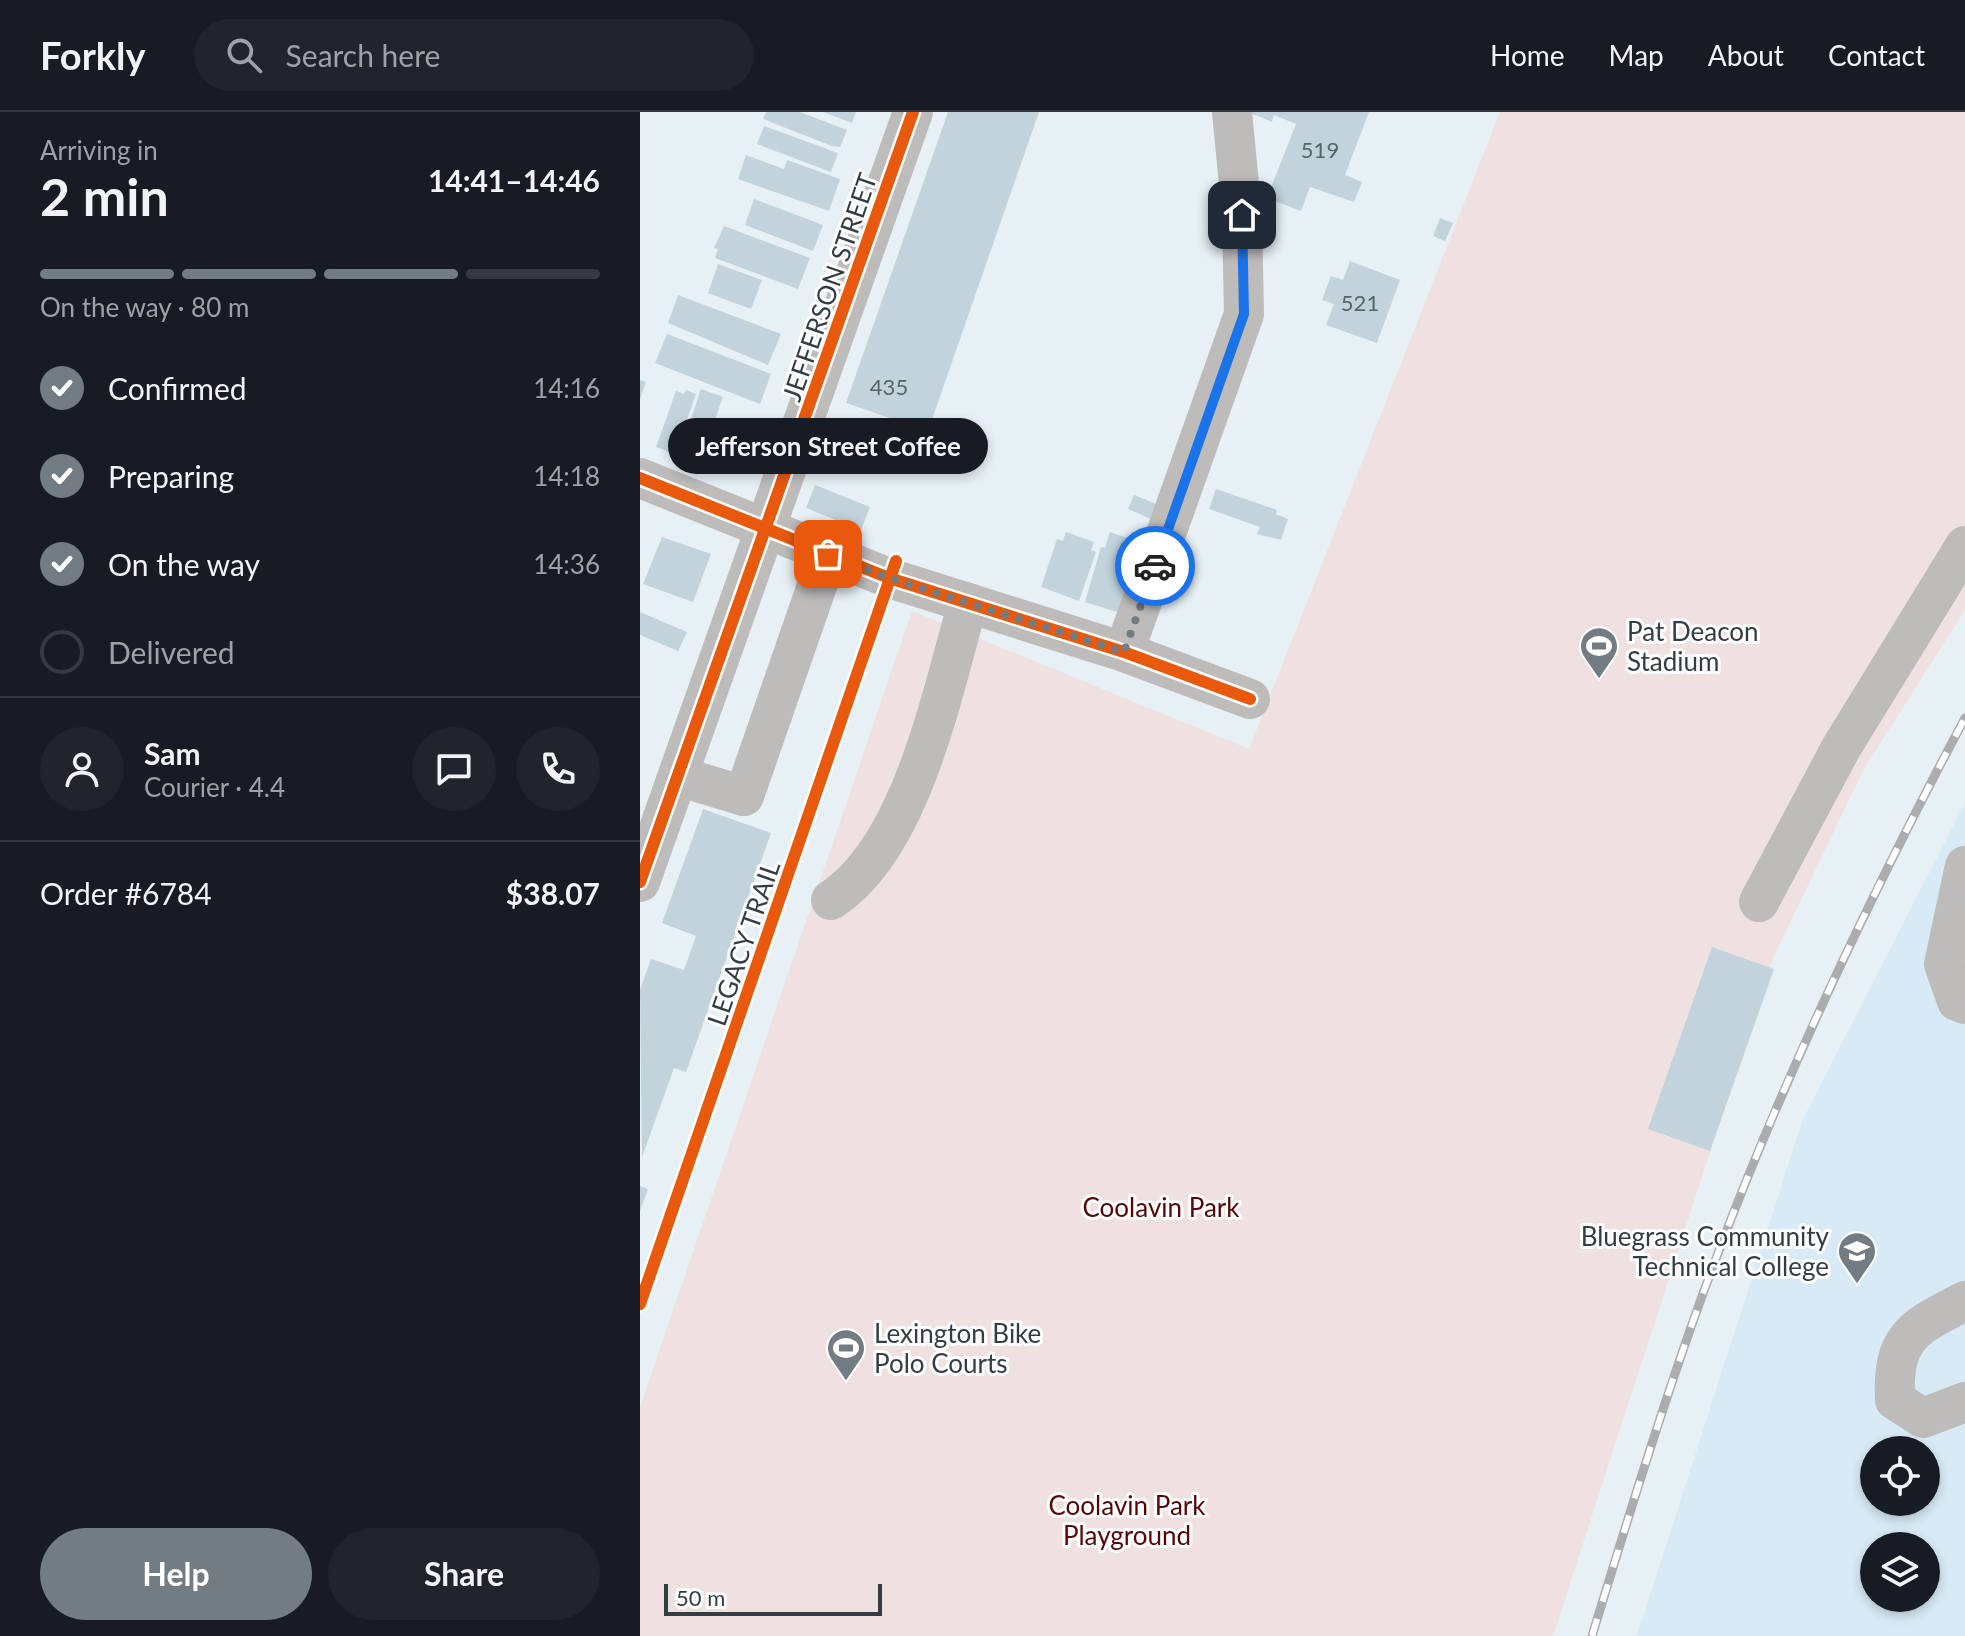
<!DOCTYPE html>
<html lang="en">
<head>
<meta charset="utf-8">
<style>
	:root { --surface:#171b24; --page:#20242c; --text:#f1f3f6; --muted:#9ea1a6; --line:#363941; --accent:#727c82 }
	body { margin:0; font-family:Lato,sans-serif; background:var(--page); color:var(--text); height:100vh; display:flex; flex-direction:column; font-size:30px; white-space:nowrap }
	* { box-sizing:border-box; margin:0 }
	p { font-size:26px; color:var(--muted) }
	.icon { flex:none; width:44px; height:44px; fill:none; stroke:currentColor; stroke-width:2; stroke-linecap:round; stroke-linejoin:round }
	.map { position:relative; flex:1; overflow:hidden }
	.side { display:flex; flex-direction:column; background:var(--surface); width:640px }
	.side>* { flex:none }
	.tools { position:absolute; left:1220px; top:1324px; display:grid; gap:16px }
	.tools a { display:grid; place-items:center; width:80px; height:80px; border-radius:50%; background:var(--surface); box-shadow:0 4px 12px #0003; font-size:40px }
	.scale { position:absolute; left:24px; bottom:20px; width:218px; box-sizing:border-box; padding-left:8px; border:4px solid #333e44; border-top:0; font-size:22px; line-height:28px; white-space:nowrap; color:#333e44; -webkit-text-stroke:6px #fff; paint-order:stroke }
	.pin { position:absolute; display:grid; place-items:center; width:68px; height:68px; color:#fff; margin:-34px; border-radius:16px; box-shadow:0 4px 12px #0006 }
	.courier { position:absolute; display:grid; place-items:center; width:80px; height:80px; margin:-40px; border:6px solid #1a73e8; border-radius:50%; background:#fff; color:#222; box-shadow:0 2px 10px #0007 }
	.bubble { position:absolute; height:56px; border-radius:28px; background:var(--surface); box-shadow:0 4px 12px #0003; font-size:26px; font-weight:700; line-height:56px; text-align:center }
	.head em { font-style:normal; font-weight:700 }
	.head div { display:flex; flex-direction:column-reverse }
	.head { display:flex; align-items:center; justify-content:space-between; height:136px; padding:0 40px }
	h1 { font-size:52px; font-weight:700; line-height:60px }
	.bar { display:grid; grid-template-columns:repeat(4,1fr); gap:12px 8px; align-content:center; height:96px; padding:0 40px }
	.bar i { height:10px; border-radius:6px; background:var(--line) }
	.bar .active { background:var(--accent) }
	.bar p { grid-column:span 4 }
	.line { display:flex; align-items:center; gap:20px; padding:0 40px; border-top:2px solid var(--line) }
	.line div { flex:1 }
	.round { display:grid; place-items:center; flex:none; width:84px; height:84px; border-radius:42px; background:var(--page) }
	ol { padding:0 40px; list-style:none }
	li { display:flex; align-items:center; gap:24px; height:88px }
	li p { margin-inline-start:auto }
	li .icon { padding:8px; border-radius:50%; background:var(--accent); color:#fff; stroke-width:4 }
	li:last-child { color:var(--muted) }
	li i { width:44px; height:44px; border:4px solid var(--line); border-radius:50% }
	.cta { display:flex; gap:16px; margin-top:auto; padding:16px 40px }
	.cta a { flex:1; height:92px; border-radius:48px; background:var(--accent); color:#fff; font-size:32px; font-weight:700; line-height:92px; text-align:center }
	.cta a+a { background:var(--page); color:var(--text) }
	header { display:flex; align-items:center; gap:48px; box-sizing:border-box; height:112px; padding:0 40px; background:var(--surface); border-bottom:2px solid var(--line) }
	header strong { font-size:38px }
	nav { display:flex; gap:44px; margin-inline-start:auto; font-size:28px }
	.search { width:560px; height:72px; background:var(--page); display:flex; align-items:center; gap:20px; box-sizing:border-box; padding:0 28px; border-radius:44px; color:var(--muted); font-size:30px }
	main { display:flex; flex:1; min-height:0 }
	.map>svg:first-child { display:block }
</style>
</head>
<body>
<header>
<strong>Forkly</strong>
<div class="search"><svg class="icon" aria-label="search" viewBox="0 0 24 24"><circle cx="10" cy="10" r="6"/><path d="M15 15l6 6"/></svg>Search here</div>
<nav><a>Home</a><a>Map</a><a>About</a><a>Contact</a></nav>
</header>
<main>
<section class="side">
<div class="head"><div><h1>2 min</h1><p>Arriving in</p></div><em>14:41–14:46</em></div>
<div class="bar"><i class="active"></i><i class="active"></i><i class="active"></i><i></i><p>On the way · 80 m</p></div>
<ol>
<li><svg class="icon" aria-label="check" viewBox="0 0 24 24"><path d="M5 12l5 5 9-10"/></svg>Confirmed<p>14:16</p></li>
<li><svg class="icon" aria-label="check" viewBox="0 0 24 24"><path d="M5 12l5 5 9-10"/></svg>Preparing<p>14:18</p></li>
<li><svg class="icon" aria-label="check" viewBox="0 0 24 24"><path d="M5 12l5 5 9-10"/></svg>On the way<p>14:36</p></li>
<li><i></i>Delivered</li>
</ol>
<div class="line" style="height:144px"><a class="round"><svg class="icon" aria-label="person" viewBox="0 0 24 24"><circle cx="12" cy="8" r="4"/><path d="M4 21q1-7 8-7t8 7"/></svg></a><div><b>Sam</b><p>Courier · 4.4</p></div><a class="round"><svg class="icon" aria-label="chat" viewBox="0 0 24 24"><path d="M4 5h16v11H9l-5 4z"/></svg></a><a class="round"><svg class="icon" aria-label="phone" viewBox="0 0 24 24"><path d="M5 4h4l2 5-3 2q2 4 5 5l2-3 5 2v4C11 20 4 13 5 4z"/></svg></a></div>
<div class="line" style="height:104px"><div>Order #6784</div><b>$38.07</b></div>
<div class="cta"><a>Help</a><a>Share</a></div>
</section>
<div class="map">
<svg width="1325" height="1524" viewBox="0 0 1325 1524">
	<rect width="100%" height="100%" fill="#e7f0f5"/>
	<!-- built -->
	<path fill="#d7eaf5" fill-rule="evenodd" d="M1325 691V1524H997L1163 1007ZM1234 1338H1286V1390H1234ZM1234 1434H1286V1486H1234Z"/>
	<!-- green -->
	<path fill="#f0e1e1" d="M860 0H1325V498L1224 657 1133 846 913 1524H0V1295L272 499 609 637Z"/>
	<!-- building -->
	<g fill="#c2d3dc">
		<path d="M126 0H160L207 18 200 35 192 34 123 7Z"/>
		<path d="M183 0H216L212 11Z"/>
		<path d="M308 0H399L288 319 206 291Z"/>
		<path d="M608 0H729L705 63 722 70 714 90 670 75 661 99 627 86 656 12 634 3 632 10Z"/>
		<path d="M124 14 198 41 191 60 117 32Z"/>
		<path d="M106 43 144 57 147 48 200 67 189 99 98 67Z"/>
		<path d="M114 87 183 113 173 139 105 113Z"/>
		<path d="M800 106 813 111 805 129 793 124Z"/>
		<path d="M84 114 170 146 158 177 75 146 78 137 74 136Z"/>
		<path d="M710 149 760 168 737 231 686 213 694 192 682 188 691 164 703 168Z"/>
		<path d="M78 152 122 168 111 197 68 181Z"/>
		<path d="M38 183 141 222 128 253 28 211Z"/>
		<path d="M27 222 131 262 120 292 15 251Z"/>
		<path d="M0 268 6 270 0 287Z"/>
		<path d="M61 277 83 285 57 356 37 349Z"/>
		<path d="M46 278 56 282 35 342 16 335 36 279 44 282Z"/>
		<path d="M175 373 230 395 221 418 166 396Z"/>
		<path d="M576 377 637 398 636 402 648 407 641 428 617 422 620 415 569 397Z"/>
		<path d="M494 383 519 393 513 408 488 397Z"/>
		<path d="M426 420 454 430 451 438 456 440 439 489 401 475 417 427 423 429Z"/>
		<path d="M470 420 502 431 480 501 445 490 461 435 465 436Z"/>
		<path d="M22 425 71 442 53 490 3 472Z"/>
		<path d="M0 500 47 520 38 539 0 523Z"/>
		<path d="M63 697 131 721 46 960 34 956 2 1045 0 878 11 847 44 858 56 824 22 811Z"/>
		<path d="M1072 835 1134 857 1070 1039 1008 1017Z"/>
		<path d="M0 1074 8 1077 0 1099Z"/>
	</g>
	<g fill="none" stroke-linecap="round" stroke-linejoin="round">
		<!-- minor -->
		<g stroke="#bebbbb" stroke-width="40">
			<path d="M0 366 249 466 484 540 610 587"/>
			<path d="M484 540 604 202 602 103 592 0"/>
			<path d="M38 664 104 684 188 442"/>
			<path d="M1325 754 1304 852 1317 889 1325 892"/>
			<path d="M0 770 273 0"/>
			<path d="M191 788C272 736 302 580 328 491"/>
			<path d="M1119 790 1201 636 1325 434"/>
			<path d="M1325 1189C1273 1216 1252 1224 1255 1288L1283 1306 1325 1290"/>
		</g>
		<defs>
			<path id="rail" d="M952 1524C985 1416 1018 1308 1056 1201 1129 996 1222 799 1325 606"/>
		</defs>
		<!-- rail casing -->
		<use href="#rail" stroke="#abacae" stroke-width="9"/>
		<!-- rail -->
		<use href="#rail" stroke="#fff" stroke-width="6" stroke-dasharray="18" stroke-linecap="butt"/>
		<defs>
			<g id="cycleway">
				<path d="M0 366 249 466 484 540 610 587"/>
				<path d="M0 770 273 0"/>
				<path d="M0 1192 256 449"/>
			</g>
		</defs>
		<!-- cycleway casing -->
		<use href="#cycleway" stroke="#fff" stroke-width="17"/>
		<!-- cycleway -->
		<use href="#cycleway" stroke="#e8590c" stroke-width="12"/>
	</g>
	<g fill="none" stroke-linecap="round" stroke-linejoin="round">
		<!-- done -->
		<path stroke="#727c82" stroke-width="8" stroke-dasharray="0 14.4" d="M188 442 249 466 484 540 515 454"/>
		<!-- route -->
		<path stroke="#1a73e8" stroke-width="10" d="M515 454 604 202 602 103"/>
	</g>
	<!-- icons -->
	<defs>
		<symbol id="stadium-pin" viewBox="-11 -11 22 30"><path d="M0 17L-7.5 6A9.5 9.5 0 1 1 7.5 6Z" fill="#727c82" stroke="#fff"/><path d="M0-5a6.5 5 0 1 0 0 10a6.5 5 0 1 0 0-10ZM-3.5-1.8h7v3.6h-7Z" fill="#fff"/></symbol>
		<symbol id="university-pin" viewBox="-11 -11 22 30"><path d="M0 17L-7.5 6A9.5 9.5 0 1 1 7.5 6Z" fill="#727c82" stroke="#fff"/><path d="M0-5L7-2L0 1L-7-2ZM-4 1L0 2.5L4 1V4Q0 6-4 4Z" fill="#fff"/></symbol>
	</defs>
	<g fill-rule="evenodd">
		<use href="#stadium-pin" x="937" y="512" width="44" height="60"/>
		<use href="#university-pin" x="1195" y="1117" width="44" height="60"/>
		<use href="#stadium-pin" x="184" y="1214" width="44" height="60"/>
	</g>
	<g text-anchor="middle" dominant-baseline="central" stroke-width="6" stroke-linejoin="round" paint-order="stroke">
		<!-- number labels -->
		<g font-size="22" fill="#57636a">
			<text x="680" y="37">519</text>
			<text x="720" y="190">521</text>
			<text x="249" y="274">435</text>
		</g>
		<!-- street labels -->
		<g font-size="26" fill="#333e44" stroke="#fff">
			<text transform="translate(189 175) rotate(-71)">JEFFERSON STREET</text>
			<text transform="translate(103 831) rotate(-71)">LEGACY TRAIL</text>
		</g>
		<!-- poi labels -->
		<g font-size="26" fill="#333e44" stroke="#fff" text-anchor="start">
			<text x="987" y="519">Pat Deacon<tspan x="987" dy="30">Stadium</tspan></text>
			<text x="1189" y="1124" text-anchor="end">Bluegrass Community<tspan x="1189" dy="30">Technical College</tspan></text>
			<text x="234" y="1221">Lexington Bike<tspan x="234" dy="30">Polo Courts</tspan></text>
		</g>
		<!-- park labels -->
		<g font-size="26" fill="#580508" stroke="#fff">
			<text x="521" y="1095">Coolavin Park</text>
			<text x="487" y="1393">Coolavin Park<tspan x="487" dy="30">Playground</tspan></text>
		</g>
	</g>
</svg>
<div class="tools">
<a><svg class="icon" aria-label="locate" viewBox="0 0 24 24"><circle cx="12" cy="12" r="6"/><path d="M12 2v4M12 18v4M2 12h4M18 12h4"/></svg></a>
<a><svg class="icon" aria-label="layers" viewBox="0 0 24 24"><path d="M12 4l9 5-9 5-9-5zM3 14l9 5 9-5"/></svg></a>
</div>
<div class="scale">50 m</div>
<div class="pin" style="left:188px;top:442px;background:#ea580c"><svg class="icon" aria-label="bag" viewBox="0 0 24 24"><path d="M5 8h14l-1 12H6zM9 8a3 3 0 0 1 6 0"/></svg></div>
<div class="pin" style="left:602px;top:103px;background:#1f2937"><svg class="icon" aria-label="home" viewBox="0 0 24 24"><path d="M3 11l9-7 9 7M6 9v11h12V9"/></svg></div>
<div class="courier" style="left:515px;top:454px"><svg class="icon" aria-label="car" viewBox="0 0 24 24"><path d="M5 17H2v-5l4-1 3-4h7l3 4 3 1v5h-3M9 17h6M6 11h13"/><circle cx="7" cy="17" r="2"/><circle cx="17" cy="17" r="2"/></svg></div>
<div class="bubble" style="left:28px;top:306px;width:320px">Jefferson Street Coffee</div>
</div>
</main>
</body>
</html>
